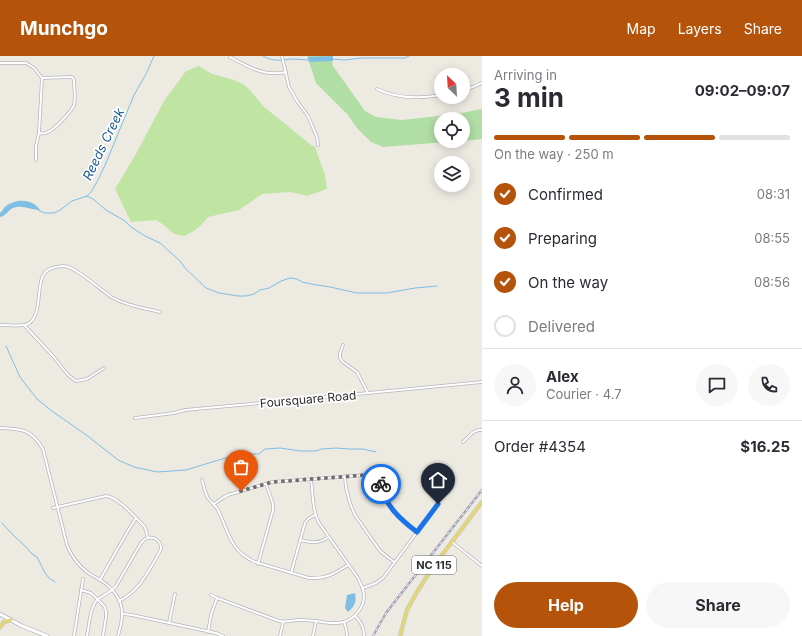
<!DOCTYPE html>
<html lang="en">
<head>
<meta charset="utf-8">
<style>
	:root { --surface:#fff; --page:#f7f7f7; --text:#2b2b33; --muted:#7c7c81; --line:#e1e1e2; --accent:#b45309 }
	body { margin:0; font-family:Inter,sans-serif; background:var(--page); color:var(--text); height:100vh; display:flex; flex-direction:column; font-size:15px; white-space:nowrap }
	* { box-sizing:border-box; margin:0 }
	p { font-size:13px; color:var(--muted) }
	.icon { flex:none; width:22px; height:22px; fill:none; stroke:currentColor; stroke-width:2; stroke-linecap:round; stroke-linejoin:round }
	.map { position:relative; flex:1; overflow:hidden }
	.sheet { display:flex; flex-direction:column; background:var(--surface); width:320px }
	.sheet>* { flex:none }
	.needle { width:26px; rotate:335deg }
	.tools { position:absolute; left:434px; top:12px; display:grid; gap:8px }
	.tools a { display:grid; place-items:center; width:36px; height:36px; border-radius:50%; background:var(--surface); box-shadow:0 2px 10px #0003; font-size:20px }
	.pin { position:absolute; display:grid; place-items:center; width:34px; height:34px; color:#fff; margin:-41px -17px; border-radius:50% 50% 50% 0; rotate:-45deg; box-shadow:0 0 4px #0007 }
	.pin .icon { rotate:45deg }
	.courier { position:absolute; display:grid; place-items:center; width:40px; height:40px; margin:-20px; border:3px solid #1a73e8; border-radius:50%; background:#fff; color:#222; box-shadow:0 1px 5px #0007 }
	.head em { font-style:normal; font-weight:700 }
	.head div { display:flex; flex-direction:column-reverse }
	.head { display:flex; align-items:center; justify-content:space-between; height:68px; padding:0 12px }
	h1 { font-size:26px; font-weight:700; line-height:30px }
	.bar { display:grid; grid-template-columns:repeat(4,1fr); gap:6px 4px; align-content:center; height:48px; padding:0 12px }
	.bar i { height:5px; border-radius:3px; background:var(--line) }
	.bar .selected { background:var(--accent) }
	.bar p { grid-column:span 4 }
	.line { display:flex; align-items:center; gap:10px; padding:0 12px; border-top:1px solid var(--line) }
	.line div { flex:1 }
	.round { display:grid; place-items:center; flex:none; width:42px; height:42px; border-radius:21px; background:var(--page) }
	ol { padding:0 12px; list-style:none }
	li { display:flex; align-items:center; gap:12px; height:44px }
	li p { margin-inline-start:auto }
	li .icon { padding:4px; border-radius:50%; background:var(--accent); color:#fff; stroke-width:4 }
	li:last-child { color:var(--muted) }
	li i { width:22px; height:22px; border:2px solid var(--line); border-radius:50% }
	.action { display:flex; gap:8px; margin-top:auto; padding:8px 12px }
	.action a { flex:1; height:46px; border-radius:24px; background:var(--accent); color:#fff; font-size:16px; font-weight:700; line-height:46px; text-align:center }
	.action a+a { background:var(--page); color:var(--text) }
	header { display:flex; align-items:center; gap:24px; box-sizing:border-box; height:56px; padding:0 20px; background:var(--accent); color:#fff }
	header strong { font-size:19px }
	nav { display:flex; gap:22px; margin-inline-start:auto; font-size:14px }
	main { display:flex; flex:1; min-height:0 }
	.map>svg:first-child { display:block }
</style>
</head>
<body>
<header>
<strong>Munchgo</strong>
<nav><a>Map</a><a>Layers</a><a>Share</a></nav>
</header>
<main>
<div class="map">
<svg width="482" height="580" viewBox="0 0 482 580">
	<rect width="100%" height="100%" fill="#edeae2"/>
	<!-- green -->
	<path fill="#b1dea4" d="M307 0H331L333 10 365 55 376 61 402 64 456 58 482 53V83L463 85V63H441V85H459L383 91 371 86 357 72 348 59 316 27Z"/>
	<!-- pitch -->
	<path fill="#c0e4a1" d="M199 10 212 18 234 24 243 28 249 33 263 50 311 89 315 91 325 119 327 133 307 140 290 136 262 138 239 154 208 161 201 169 194 175 184 180 174 178 164 169 156 164 131 166 115 133 136 98 164 45 186 15Z"/>
	<!-- water -->
	<g fill="#7fbee4">
		<path d="M333 0V5L309 6 308 1Z"/>
		<path d="M18 145C26 144 36 147 40 154 31 154 22 148 13 152 8 154 6 160 0 161V157C3 155 3 152 6 150 10 147 14 146 18 145Z"/>
		<path d="M355 537C357 546 354 551 348 556L345 552 347 539Z"/>
	</g>
	<g fill="none" stroke-linecap="round" stroke-linejoin="round">
		<!-- stream -->
		<g stroke="#7fbee4" stroke-width="1">
			<path d="M263 0C273 6 281 4 292 3 298 3 304 4 309 4"/>
			<path d="M332 3 344 4 362 2H405L409 0"/>
			<path d="M87 140 93 143 106 154 125 165 131 171 145 180 160 187 180 205 185 212 206 232 219 237 238 240H246L254 238 260 234 269 232 281 225 290 222 297 223 302 226 311 228 330 231 357 237H387L415 232 437 230"/>
			<path d="M38 154 45 157H54L60 154 72 145 87 140 91 136 98 124 106 107 134 39 146 18 154 0"/>
			<path d="M6 290 20 321 37 343 52 355 89 381 118 404 134 411 157 416 186 414 232 400 241 398H259L265 393 280 392 301 395H315L322 393 336 392 349 393H363L376 396"/>
			<path d="M2 467 14 480 26 491 32 498 37 501 45 517 49 522 55 526"/>
		</g>
		<defs>
			<g id="street">
				<path d="M282 0 289 31 297 45 308 60 317 81 318 89"/>
				<path d="M230 1C249 11 264 21 286 16"/>
				<path d="M0 7H26L34 12 42 22 39 77C43 78 45 78 48 76 54 74 72 55 74 49 76 42 74 32 74 24L73 22 71 21 42 22"/>
				<path d="M377 33C398 43 419 43 441 39"/>
				<path d="M463 34 473 31 482 27"/>
				<path d="M36 104V90L39 77"/>
				<path d="M0 269C8 269 17 270 25 269 39 266 38 243 40 231 41 223 43 215 52 212 56 211 60 210 64 210 78 212 100 234 113 242 127 250 144 252 160 256"/>
				<path d="M24 269 53 300 68 319 76 325 87 323 104 312"/>
				<path d="M343 289 340 297V302L343 306 357 316 368 337"/>
				<path d="M135 362 174 357 185 354 368 337 482 326"/>
				<path d="M0 372C22 373 31 373 43 393L67 489C71 499 78 509 87 516 91 519 96 521 100 524 112 531 123 544 122 559 122 566 120 573 118 580"/>
				<path d="M463 386C469 381 473 373 482 374"/>
				<path d="M380 413C379 443 394 459 417 476"/>
				<path d="M345 420 346 432 351 450 355 459 380 495 394 506"/>
				<path d="M202 424C204 430 205 437 208 442 211 446 215 449 218 454 229 476 230 495 255 506L309 522C326 523 334 518 348 509"/>
				<path d="M214 448 224 441 228 439 272 426 380 418"/>
				<path d="M53 452 106 440C118 441 135 461 144 470L146 474 148 482"/>
				<path d="M300 484C313 487 317 488 329 481"/>
				<path d="M452 486 482 510"/>
				<path d="M258 508 273 454V448L266 428"/>
				<path d="M291 517 305 467 308 463 315 459"/>
				<path d="M100 524C112 503 123 482 136 462"/>
				<path d="M363 532 376 527 383 522 438 448"/>
				<path d="M81 534 91 537 105 551 106 556V561L103 580"/>
				<path d="M211 539 217 542 279 565C287 567 295 563 304 564 315 564 327 568 338 567 355 566 369 547 362 531 361 528 359 525 358 522L319 467C312 453 313 438 311 423"/>
				<path d="M123 558 132 559 216 577 223 580"/>
				<path d="M355 560C361 566 364 571 364 580"/>
				<path d="M344 566 346 572 347 580"/>
				<path d="M169 567 175 538"/>
				<path d="M208 576 211 559 217 542"/>
				<path d="M74 580 83 523"/>
				<path d="M87 580C89 570 90 550 98 543 104 539 111 536 116 530L141 487C143 485 145 482 148 482 155 480 161 486 161 492 160 497 156 502 154 506 144 523 137 536 119 545"/>
				<path d="M280 580 283 566"/>
				<path d="M313 580 316 565"/>
			</g>
			<path id="secondary" d="M0 558 22 570 47 580"/>
			<g id="primary">
				<path d="M0 571 4 566 11 564"/>
				<path d="M400 580 407 554 417 536 433 511 482 446"/>
			</g>
		</defs>
		<!-- street casing -->
		<use href="#street" stroke="#b5b6bf" stroke-width="3.5"/>
		<!-- secondary casing -->
		<use href="#secondary" stroke="#b5b6bf" stroke-width="4.5"/>
		<!-- primary casing -->
		<use href="#primary" stroke="#c8c8c8" stroke-width="4.5"/>
		<!-- street -->
		<use href="#street" stroke="#fff" stroke-width="2"/>
		<!-- secondary -->
		<use href="#secondary" stroke="#fff" stroke-width="3"/>
		<!-- primary -->
		<use href="#primary" stroke="#e5d76f" stroke-width="3"/>
		<defs>
			<path id="rail" d="M373 580 386 557 393 548 482 434"/>
		</defs>
		<!-- rail casing -->
		<use href="#rail" stroke="#a4a5b6" stroke-width="2.5"/>
		<!-- rail -->
		<use href="#rail" stroke="#fff" stroke-width="1" stroke-dasharray="3" stroke-linecap="butt"/>
	</g>
	<g fill="none" stroke-linecap="round" stroke-linejoin="round">
		<!-- done -->
		<path stroke="#706f6c" stroke-width="4" stroke-dasharray="0 7.2" d="M241 435 272 426 380 418 381 428"/>
		<!-- route -->
		<path stroke="#1a73e8" stroke-width="5" d="M381 428C384 449 401 464 417 476L438 448"/>
	</g>
	<g text-anchor="middle" dominant-baseline="central" stroke-width="3.5" stroke-linejoin="round" paint-order="stroke">
		<!-- shield labels -->
		<rect fill="#fff" stroke="#6c6c6c" stroke-width="1" x="412" y="500" width="44" height="18" rx="3"/>
		<g font-size="11" font-weight="bold" fill="#2d2d2d">
			<text x="434" y="509">NC 115</text>
		</g>
		<!-- street labels -->
		<g font-size="12" fill="#2d2d2d" stroke="#fff">
			<text transform="translate(308 343) rotate(-5)">Foursquare Road</text>
		</g>
		<!-- water labels -->
		<g font-size="13" font-style="italic" fill="#1b5c94" stroke="#fff">
			<text transform="translate(103 88) rotate(-64)">Reeds Creek</text>
		</g>
	</g>
</svg>
<div class="tools">
<a><svg class="needle" viewBox="-14 -14 28 28"><path d="M0-13l5 13h-10z" fill="#e53935"/><path d="M0 13l5-13h-10z" fill="#7c7c81"/></svg></a>
<a><svg class="icon" aria-label="locate" viewBox="0 0 24 24"><circle cx="12" cy="12" r="6"/><path d="M12 2v4M12 18v4M2 12h4M18 12h4"/></svg></a>
<a><svg class="icon" aria-label="layers" viewBox="0 0 24 24"><path d="M12 4l9 5-9 5-9-5zM3 14l9 5 9-5"/></svg></a>
</div>
<div class="pin" style="left:241px;top:435px;background:#ea580c"><svg class="icon" aria-label="bag" viewBox="0 0 24 24"><path d="M5 8h14l-1 12H6zM9 8a3 3 0 0 1 6 0"/></svg></div>
<div class="pin" style="left:438px;top:448px;background:#1f2937"><svg class="icon" aria-label="home" viewBox="0 0 24 24"><path d="M3 11l9-7 9 7M6 9v11h12V9"/></svg></div>
<div class="courier" style="left:381px;top:428px"><svg class="icon" aria-label="bike" viewBox="0 0 24 24"><circle cx="6" cy="16" r="4"/><circle cx="18" cy="16" r="4"/><path d="M6 16l4-8h5l3 8M10 8l3 8H6M13 5h3"/></svg></div>
</div>
<section class="sheet">
<div class="head"><div><h1>3 min</h1><p>Arriving in</p></div><em>09:02–09:07</em></div>
<div class="bar"><i class="selected"></i><i class="selected"></i><i class="selected"></i><i></i><p>On the way · 250 m</p></div>
<ol>
<li><svg class="icon" aria-label="check" viewBox="0 0 24 24"><path d="M5 12l5 5 9-10"/></svg>Confirmed<p>08:31</p></li>
<li><svg class="icon" aria-label="check" viewBox="0 0 24 24"><path d="M5 12l5 5 9-10"/></svg>Preparing<p>08:55</p></li>
<li><svg class="icon" aria-label="check" viewBox="0 0 24 24"><path d="M5 12l5 5 9-10"/></svg>On the way<p>08:56</p></li>
<li><i></i>Delivered</li>
</ol>
<div class="line" style="height:72px"><a class="round"><svg class="icon" aria-label="person" viewBox="0 0 24 24"><circle cx="12" cy="8" r="4"/><path d="M4 21q1-7 8-7t8 7"/></svg></a><div><b>Alex</b><p>Courier · 4.7</p></div><a class="round"><svg class="icon" aria-label="chat" viewBox="0 0 24 24"><path d="M4 5h16v11H9l-5 4z"/></svg></a><a class="round"><svg class="icon" aria-label="phone" viewBox="0 0 24 24"><path d="M5 4h4l2 5-3 2q2 4 5 5l2-3 5 2v4C11 20 4 13 5 4z"/></svg></a></div>
<div class="line" style="height:52px"><div>Order #4354</div><b>$16.25</b></div>
<div class="action"><a>Help</a><a>Share</a></div>
</section>
</main>
</body>
</html>
